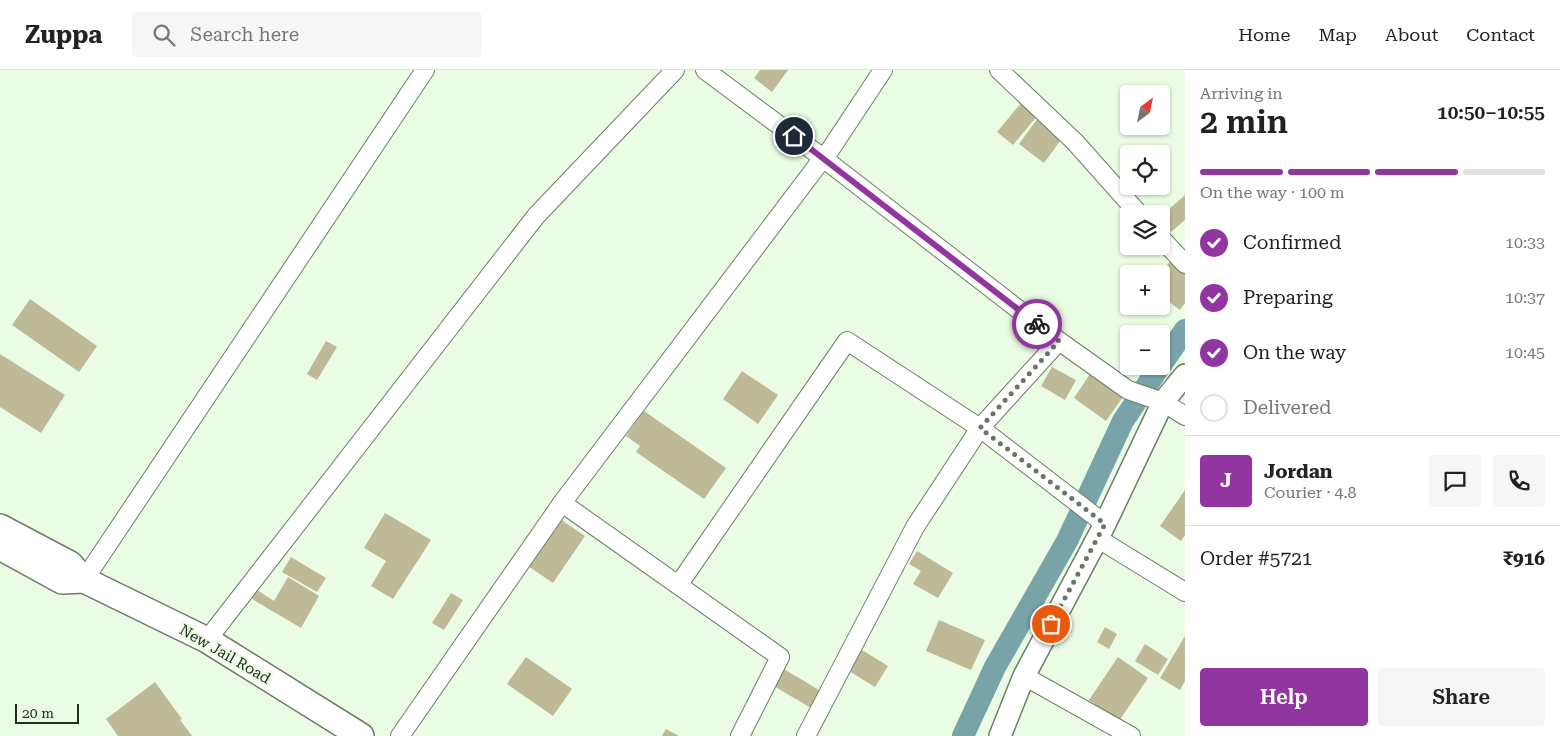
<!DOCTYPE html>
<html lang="en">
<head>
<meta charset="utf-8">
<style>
	:root { --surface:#fff; --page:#f6f6f6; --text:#222; --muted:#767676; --line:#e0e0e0; --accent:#9136a1 }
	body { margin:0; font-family:"Roboto Serif",serif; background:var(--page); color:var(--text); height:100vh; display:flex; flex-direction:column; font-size:19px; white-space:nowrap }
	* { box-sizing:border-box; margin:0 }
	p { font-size:16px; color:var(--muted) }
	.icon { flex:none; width:28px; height:28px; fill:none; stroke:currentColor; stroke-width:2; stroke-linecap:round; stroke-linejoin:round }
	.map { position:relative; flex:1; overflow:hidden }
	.panel { display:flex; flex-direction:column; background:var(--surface); width:375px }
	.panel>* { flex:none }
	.needle { width:32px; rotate:33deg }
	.buttons { position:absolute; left:1120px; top:15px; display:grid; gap:10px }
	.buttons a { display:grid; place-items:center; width:50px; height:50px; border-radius:5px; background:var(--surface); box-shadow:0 1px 4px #0004; font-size:25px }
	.scale { position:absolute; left:15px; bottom:12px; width:64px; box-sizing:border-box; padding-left:5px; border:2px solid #262c23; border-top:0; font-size:14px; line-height:18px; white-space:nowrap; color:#262c23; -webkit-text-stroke:4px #ebfce4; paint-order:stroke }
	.pin { position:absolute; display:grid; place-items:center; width:42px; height:42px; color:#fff; margin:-21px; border:2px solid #fff; border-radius:50%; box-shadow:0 1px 5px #0007 }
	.courier { position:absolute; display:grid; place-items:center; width:50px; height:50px; margin:-25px; border:4px solid #9136a1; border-radius:50%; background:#fff; color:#222; box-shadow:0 1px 6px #0007 }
	.summary em { font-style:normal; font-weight:600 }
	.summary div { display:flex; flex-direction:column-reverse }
	.summary { display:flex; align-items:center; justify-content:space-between; height:85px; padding:0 15px }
	h1 { font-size:32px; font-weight:600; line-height:38px }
	.bar { display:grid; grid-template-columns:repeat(4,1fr); gap:8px 5px; align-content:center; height:60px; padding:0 15px }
	.bar i { height:6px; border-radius:4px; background:var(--line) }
	.bar .selected { background:var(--accent) }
	.bar p { grid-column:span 4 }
	.line { display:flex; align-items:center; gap:12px; padding:0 15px; border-top:1px solid var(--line) }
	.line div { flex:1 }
	.round { display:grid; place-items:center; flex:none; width:52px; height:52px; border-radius:5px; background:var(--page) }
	ol { padding:0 15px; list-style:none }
	li { display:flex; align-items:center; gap:15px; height:55px }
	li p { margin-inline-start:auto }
	li .icon { padding:5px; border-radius:50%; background:var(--accent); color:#fff; stroke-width:4 }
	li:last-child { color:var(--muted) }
	li i { width:28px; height:28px; border:2px solid var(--line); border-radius:50% }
	.action { display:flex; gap:10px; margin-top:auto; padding:10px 15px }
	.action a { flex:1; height:58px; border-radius:5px; background:var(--accent); color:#fff; font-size:20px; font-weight:600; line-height:58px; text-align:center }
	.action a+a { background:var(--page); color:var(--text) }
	header { display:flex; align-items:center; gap:30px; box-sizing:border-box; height:70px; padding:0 25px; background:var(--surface); border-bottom:1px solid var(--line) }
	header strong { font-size:24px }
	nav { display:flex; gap:28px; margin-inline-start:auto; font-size:18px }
	.search { width:350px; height:45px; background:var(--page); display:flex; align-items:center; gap:12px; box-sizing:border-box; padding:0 18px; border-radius:5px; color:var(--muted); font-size:19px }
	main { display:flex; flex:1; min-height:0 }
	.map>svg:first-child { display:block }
</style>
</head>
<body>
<header>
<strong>Zuppa</strong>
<div class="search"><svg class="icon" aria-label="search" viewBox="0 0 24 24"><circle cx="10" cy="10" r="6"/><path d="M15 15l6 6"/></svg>Search here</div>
<nav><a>Home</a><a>Map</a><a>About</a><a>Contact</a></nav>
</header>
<main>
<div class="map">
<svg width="1185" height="666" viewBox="0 0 1185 666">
	<rect width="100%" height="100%" fill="#ebfce4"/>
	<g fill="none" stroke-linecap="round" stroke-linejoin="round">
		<!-- canal -->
		<g stroke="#77a3a9" stroke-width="22">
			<path d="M1161 295 1185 260"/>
			<path d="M963 666 995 597 1067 471 1123 351 1160 296"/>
		</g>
	</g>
	<!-- building -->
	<g fill="#beb996">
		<path d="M760 0H788L772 22 754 8Z"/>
		<path d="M1022 32 1038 45 1013 75 997 62Z"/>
		<path d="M1038 48 1063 67 1044 93 1019 74Z"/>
		<path d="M1185 125V150L1171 162 1161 151V146Z"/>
		<path d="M1170 191 1185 202V233L1180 240 1161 226V204Z"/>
		<path d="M30 229 97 276 79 302 12 255Z"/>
		<path d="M326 271 337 277 317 310 307 304Z"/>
		<path d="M0 284 65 325 41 363 0 337Z"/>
		<path d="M1052 297 1076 310 1065 330 1041 316Z"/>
		<path d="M742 301 778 325 758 354 723 329Z"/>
		<path d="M1092 301 1125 324 1106 351 1074 328Z"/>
		<path d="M644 341 726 398 704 429 636 382 640 376 626 366Z"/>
		<path d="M1185 420V465L1181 471 1160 456Z"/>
		<path d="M385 443 431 470 393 529 371 516 386 491 364 478Z"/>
		<path d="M557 447 585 466 553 513 525 494Z"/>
		<path d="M917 481 953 503 938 528 913 514 921 501 909 494Z"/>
		<path d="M291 487 326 508 317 522 282 502Z"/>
		<path d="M288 507 319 526 301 558 252 529 257 520 274 531Z"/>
		<path d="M451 523 463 530 444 560 432 553Z"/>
		<path d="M939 550 985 570 971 600 926 581Z"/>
		<path d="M1105 557 1117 564 1109 579 1097 572Z"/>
		<path d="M1185 566V611L1180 620 1160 608Z"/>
		<path d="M1145 574 1168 589 1158 605 1135 591Z"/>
		<path d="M862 580 888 596 875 617 849 601Z"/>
		<path d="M526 587 572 619 553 646 507 614Z"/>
		<path d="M1118 587 1148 608 1119 651 1089 630Z"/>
		<path d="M782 598 826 624 816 641 772 615Z"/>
		<path d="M155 612 182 649 180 650 192 666H118L106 649Z"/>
		<path d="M666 659 679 666H662Z"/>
	</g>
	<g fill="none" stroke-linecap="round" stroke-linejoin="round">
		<defs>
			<g id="minor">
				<path d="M705 0 823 88 1059 271 1128 320 1163 332 1185 346"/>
				<path d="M999 0 1075 72 1139 144"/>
				<path d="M824 89 883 0"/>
				<path d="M1161 168 1185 194"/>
				<path d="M562 433 780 587 740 666"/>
				<path d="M1097 468 1185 522"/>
				<path d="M84 510 425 0"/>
				<path d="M679 514 847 271 980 358 1105 454"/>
				<path d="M207 570 536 146 675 0"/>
				<path d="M1024 606 1131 666"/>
				<path d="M400 666 562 433 823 88"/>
				<path d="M806 666 915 457 980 358 1059 271"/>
			</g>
			<path id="tertiary" d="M1000 666 1024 606 1105 454 1163 332 1185 305"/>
			<g id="secondary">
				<path d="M0 457 70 494 84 510 207 570 361 666"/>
				<path d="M0 477 62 511 84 510"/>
			</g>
		</defs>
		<!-- minor casing -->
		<use href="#minor" stroke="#6e7d67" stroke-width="20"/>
		<!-- tertiary casing -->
		<use href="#tertiary" stroke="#6e7d67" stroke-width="24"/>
		<!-- secondary casing -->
		<use href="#secondary" stroke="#6e7d67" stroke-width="28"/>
		<!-- minor -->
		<use href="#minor" stroke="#fff" stroke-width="18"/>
		<!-- tertiary -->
		<use href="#tertiary" stroke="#fff" stroke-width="21"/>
		<!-- secondary -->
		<use href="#secondary" stroke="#fff" stroke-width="25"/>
	</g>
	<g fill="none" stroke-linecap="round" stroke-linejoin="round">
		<!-- done -->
		<path stroke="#6b7567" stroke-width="5" stroke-dasharray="0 9" d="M1037 254 1059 271 980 358 1105 454 1051 554"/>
		<!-- route -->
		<path stroke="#9136a1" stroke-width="6" d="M794 66 1037 254"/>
	</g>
	<g text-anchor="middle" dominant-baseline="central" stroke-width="4.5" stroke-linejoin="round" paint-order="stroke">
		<!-- street labels -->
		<g font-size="15" fill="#262c23" stroke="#ebfce4">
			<text transform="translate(225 584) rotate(30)">New Jail Road</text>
		</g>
	</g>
</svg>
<div class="buttons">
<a><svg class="needle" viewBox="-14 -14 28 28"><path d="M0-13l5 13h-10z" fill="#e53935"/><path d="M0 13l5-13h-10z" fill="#767676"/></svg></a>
<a><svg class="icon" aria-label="locate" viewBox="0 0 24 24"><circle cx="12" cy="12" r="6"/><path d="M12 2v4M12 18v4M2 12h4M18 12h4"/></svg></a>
<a><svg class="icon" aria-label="layers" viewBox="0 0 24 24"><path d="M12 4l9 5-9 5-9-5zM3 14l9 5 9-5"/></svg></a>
<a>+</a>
<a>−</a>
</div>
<div class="scale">20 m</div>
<div class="pin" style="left:1051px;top:554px;background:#ea580c"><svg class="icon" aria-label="bag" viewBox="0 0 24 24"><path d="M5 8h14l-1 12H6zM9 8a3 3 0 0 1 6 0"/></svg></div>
<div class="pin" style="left:794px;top:66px;background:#1f2937"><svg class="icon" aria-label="home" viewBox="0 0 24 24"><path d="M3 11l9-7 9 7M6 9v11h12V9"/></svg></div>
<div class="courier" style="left:1037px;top:254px"><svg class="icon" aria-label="bike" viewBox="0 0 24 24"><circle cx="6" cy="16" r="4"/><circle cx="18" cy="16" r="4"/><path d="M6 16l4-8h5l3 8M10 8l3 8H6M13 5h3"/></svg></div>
</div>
<section class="panel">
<div class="summary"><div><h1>2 min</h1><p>Arriving in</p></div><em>10:50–10:55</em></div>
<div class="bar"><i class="selected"></i><i class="selected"></i><i class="selected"></i><i></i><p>On the way · 100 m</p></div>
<ol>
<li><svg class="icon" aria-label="check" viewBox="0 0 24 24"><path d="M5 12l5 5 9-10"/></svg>Confirmed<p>10:33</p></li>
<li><svg class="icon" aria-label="check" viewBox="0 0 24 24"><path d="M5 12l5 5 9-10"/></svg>Preparing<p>10:37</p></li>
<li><svg class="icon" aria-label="check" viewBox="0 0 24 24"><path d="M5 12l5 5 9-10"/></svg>On the way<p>10:45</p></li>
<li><i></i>Delivered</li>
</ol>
<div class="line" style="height:90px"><b class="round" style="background:var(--accent);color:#fff">J</b><div><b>Jordan</b><p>Courier · 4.8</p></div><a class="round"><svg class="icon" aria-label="chat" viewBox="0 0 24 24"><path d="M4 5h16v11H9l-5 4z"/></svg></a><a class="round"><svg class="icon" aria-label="phone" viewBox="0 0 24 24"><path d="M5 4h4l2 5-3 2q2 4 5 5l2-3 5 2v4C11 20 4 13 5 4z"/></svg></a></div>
<div class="line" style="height:65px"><div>Order #5721</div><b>₹916</b></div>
<div class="action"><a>Help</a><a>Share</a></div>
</section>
</main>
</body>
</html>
